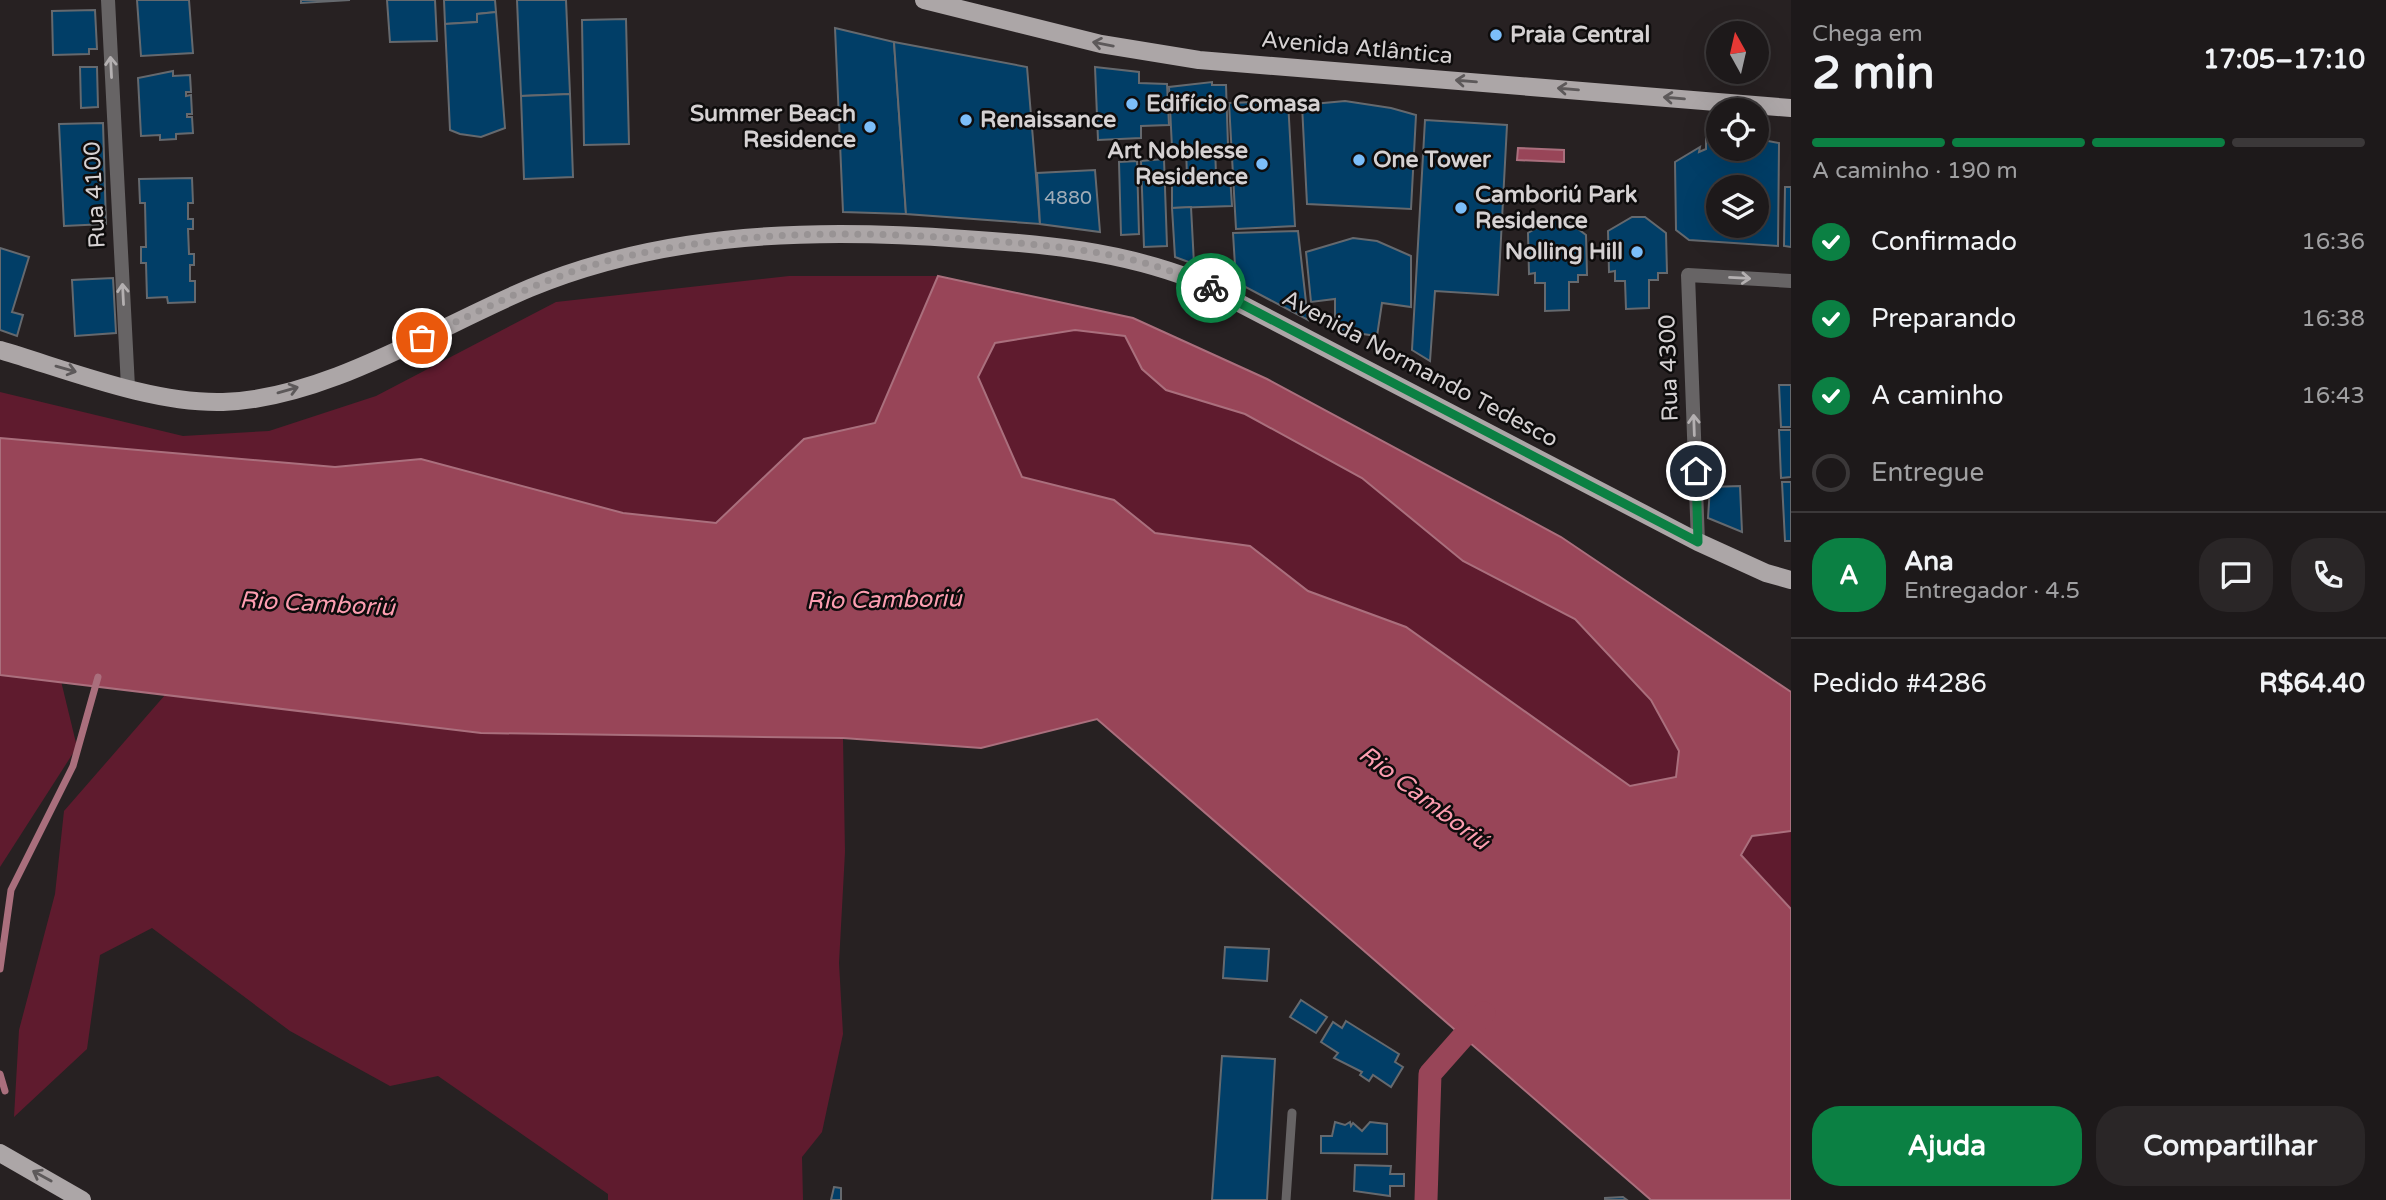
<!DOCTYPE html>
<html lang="pt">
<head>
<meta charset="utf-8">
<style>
	:root { --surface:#1d191a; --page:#2a2627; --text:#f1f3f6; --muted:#a0a0a2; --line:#3b3839; --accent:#0b8043 }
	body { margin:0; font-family:"Varela Round",sans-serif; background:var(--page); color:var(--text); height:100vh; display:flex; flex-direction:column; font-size:26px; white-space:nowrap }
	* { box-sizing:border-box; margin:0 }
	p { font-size:23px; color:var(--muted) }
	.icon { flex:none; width:38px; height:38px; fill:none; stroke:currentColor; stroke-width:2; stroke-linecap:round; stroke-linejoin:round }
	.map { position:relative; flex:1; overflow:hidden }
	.details { display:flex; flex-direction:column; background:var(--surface); width:595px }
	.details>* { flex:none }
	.needle { width:46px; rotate:352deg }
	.tools { position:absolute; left:1706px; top:21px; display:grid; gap:14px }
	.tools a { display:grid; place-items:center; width:63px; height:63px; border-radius:50%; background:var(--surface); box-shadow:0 7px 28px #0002,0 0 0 2px var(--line); font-size:35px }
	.pin { position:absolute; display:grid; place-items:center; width:60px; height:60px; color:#fff; margin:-30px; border:4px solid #fff; border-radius:50%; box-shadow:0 2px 7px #0007 }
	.courier { position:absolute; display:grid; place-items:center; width:70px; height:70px; margin:-35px; border:5px solid #0b8043; border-radius:50%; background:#fff; color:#222; box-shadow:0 2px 9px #0007 }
	.summary em { font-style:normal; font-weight:800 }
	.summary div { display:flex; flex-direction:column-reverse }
	.summary { display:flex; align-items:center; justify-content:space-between; height:119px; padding:0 21px }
	h1 { font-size:46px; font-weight:800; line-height:52px }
	.bar { display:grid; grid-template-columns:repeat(4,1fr); gap:10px 7px; align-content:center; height:84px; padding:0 21px }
	.bar i { height:9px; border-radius:5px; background:var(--line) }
	.bar .on { background:var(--accent) }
	.bar p { grid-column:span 4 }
	.line { display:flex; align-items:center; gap:18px; padding:0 21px; border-top:2px solid var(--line) }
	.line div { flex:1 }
	.round { display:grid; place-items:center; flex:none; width:74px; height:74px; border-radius:28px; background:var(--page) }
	ol { padding:0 21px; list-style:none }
	li { display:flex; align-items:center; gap:21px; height:77px }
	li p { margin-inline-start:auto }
	li .icon { padding:7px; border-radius:50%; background:var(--accent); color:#fff; stroke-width:4 }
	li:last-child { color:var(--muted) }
	li i { width:38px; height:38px; border:4px solid var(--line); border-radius:50% }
	.action { display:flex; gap:14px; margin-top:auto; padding:14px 21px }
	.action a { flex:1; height:80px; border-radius:28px; background:var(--accent); color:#fff; font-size:28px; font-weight:800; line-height:80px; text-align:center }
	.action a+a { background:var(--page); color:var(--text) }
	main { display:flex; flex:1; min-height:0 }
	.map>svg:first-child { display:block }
</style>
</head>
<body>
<main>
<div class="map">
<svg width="1791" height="1200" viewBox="0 0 1791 1200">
	<rect width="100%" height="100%" fill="#272122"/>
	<!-- green -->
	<g fill="#5f1b2e">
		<path d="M789 276H938L875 423 804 439 716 523 623 513 421 459 335 467 0 438V392L183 436 269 431 376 396 556 302Z"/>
		<path d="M1075 330 1125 336 1142 369 1166 390 1245 414 1362 478 1463 561 1575 619 1651 700 1679 751 1676 777 1630 786 1406 627 1308 591 1250 546 1155 533 1114 500 1021 477 978 377 995 343Z"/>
		<path d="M0 675 61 681 77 747 0 867Z"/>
		<path d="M165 695 481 733 843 738 845 852 839 963 843 1034 822 1132 802 1157 803 1200H608V1194L438 1076 390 1086 290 1031 152 928 100 955 87 1049 14 1117 19 1030 55 894 64 811Z"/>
		<path d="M1791 831V909L1741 856 1752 836Z"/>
	</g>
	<!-- water -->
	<g fill="#984558" stroke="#aa6f7d" stroke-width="2" fill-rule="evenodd">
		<path d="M1518 148 1564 150V162L1517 160Z"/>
		<path d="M938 276 1133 318 1267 379 1561 537 1791 692V831L1752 836 1741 855 1791 909V1200H1651L1097 719 981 748 843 738 481 733 0 675V438L335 467 421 459 623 513 716 523 804 439 875 423ZM1075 330 1125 336 1142 369 1166 390 1245 414 1362 478 1463 561 1575 619 1651 700 1679 751 1676 777 1630 786 1406 627 1308 591 1250 546 1155 533 1114 500 1022 477 978 377 995 343Z"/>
	</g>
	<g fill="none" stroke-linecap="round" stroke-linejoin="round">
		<!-- stream -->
		<g stroke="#aa6f7d" stroke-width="7">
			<path d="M0 969 11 890 73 766 98 677"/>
			<path d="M0 1074 5 1091"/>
		</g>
		<!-- canal -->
		<path stroke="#984558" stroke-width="23" d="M1426 1200 1430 1074 1484 1013"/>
	</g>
	<!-- building -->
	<g fill="#013e67" stroke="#65696e" stroke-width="2" fill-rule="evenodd">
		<path d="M137 0H189L193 53 141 56Z"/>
		<path d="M301 0H350L301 3Z"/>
		<path d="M387 0H435L437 41 390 42Z"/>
		<path d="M444 0H495L496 12 477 14V22L445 24Z"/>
		<path d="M517 0H566L570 94 521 96Z"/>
		<path d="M95 10 97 49H89V54L53 55 52 11Z"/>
		<path d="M496 12 505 128 481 137 460 134 450 130 445 24 477 22V14Z"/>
		<path d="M626 19 629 144 584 145 582 20Z"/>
		<path d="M835 28 894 42 906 214 843 212Z"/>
		<path d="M894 42 1027 67 1040 224 906 214Z"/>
		<path d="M80 67H97L98 107 81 108Z"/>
		<path d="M1095 67 1139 72V83L1167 84 1169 125 1141 126V138L1098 140Z"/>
		<path d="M173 71V76L190 75 191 92H186V96L191 95 192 114H187V117H192L193 133 176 134V139L160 140V135L141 136 138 78Z"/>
		<path d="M1212 82V85H1226L1228 146H1215L1216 175 1187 177 1186 147 1172 148 1169 87Z"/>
		<path d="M570 94 573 177 524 179 521 96Z"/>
		<path d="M1288 101 1295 226 1236 229 1229 103Z"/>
		<path d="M1345 101 1391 108 1416 115 1411 209 1307 204 1302 105Z"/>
		<path d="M1425 120 1507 125 1498 295 1435 291 1430 361 1412 350Z"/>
		<path d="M103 123 106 224 64 226 59 124Z"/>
		<path d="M1718 137V149H1757V139L1779 143 1778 246 1689 240 1676 230 1675 162 1700 147 1699 152 1706 149V138ZM1718 187H1757V226H1718Z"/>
		<path d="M1164 159 1167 246 1144 247 1141 161Z"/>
		<path d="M1137 161 1139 234 1121 235 1119 162Z"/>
		<path d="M1095 170 1100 232 1040 224 1037 173Z"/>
		<path d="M1230 175 1232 206 1172 208V177Z"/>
		<path d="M192 178 193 203H188V219H193V229H188L189 254H194V265H190V281H195V302L168 303 167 297 147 298 146 263H141V247H146L145 203H140L139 179Z"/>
		<path d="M1785 187H1791V247L1784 246Z"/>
		<path d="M1191 207 1194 264 1175 257 1172 208Z"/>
		<path d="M1632 217H1645L1666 233 1667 273H1658V280H1649V308L1626 309 1625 281H1615V271L1609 272 1608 231Z"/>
		<path d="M1552 219H1565L1586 235 1587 275H1578V282H1569V310L1545 311V283H1535V273L1529 274 1528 233Z"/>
		<path d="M1298 231 1308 320 1236 282 1233 233Z"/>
		<path d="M1353 238 1377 241 1411 256V307L1382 303 1377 336 1335 330V299L1311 302 1306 252Z"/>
		<path d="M0 248 29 257 12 312 23 315 17 336 0 330Z"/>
		<path d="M113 278 116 333 75 336 72 280Z"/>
		<path d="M1779 385H1791V427H1781Z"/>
		<path d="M1779 430H1791V477L1781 478Z"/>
		<path d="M1782 482H1791V541H1785Z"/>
		<path d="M1740 486 1742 532 1708 518 1710 487Z"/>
		<path d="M1225 947 1269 949 1267 981 1223 978Z"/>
		<path d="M1301 1000 1327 1017 1316 1033 1290 1017Z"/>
		<path d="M1346 1021 1399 1054 1395 1062 1403 1067 1391 1087 1373 1075 1369 1081 1360 1075 1362 1072 1334 1058 1338 1053 1321 1042 1333 1022 1342 1028Z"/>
		<path d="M1222 1056 1275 1059 1267 1200H1212Z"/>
		<path d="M1335 1122 1345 1125 1350 1122 1351 1126 1353 1123 1362 1131 1370 1122 1387 1124V1154L1321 1153V1136H1332Z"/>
		<path d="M1355 1165 1391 1166 1390 1174H1404V1186H1390V1196L1354 1191Z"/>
		<path d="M834 1187 841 1188V1200H831Z"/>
		<path d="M1623 1197 1627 1200H1605V1198Z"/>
	</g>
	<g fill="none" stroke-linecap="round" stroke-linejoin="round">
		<!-- service -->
		<path stroke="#676465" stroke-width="9" d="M1286 1200 1292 1113"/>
		<!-- minor -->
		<g stroke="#676465" stroke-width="14">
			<path d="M108 0 128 387"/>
			<path d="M1698 542 1688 275 1791 281"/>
		</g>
		<!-- primary -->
		<g stroke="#aca6a7" stroke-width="18">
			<path d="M924 0 1101 44 1199 60 1791 108"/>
			<path d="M0 350C68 370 152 404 223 402 325 399 437 327 530 288 668 231 818 228 964 239 1045 244 1120 251 1195 280L1698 542 1766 573 1791 580"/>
			<path d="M0 1153 82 1200"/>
		</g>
	</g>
	<!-- one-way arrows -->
	<defs><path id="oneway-shaft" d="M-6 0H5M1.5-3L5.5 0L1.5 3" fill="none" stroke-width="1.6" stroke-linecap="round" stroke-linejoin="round" transform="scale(1.75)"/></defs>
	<g stroke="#5d595a">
		<use href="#oneway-shaft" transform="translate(1103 44) rotate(-169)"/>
		<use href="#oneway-shaft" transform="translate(1466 81) rotate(-175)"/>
		<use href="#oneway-shaft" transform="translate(1568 89) rotate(-175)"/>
		<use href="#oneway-shaft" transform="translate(1674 98) rotate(-175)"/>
		<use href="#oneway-shaft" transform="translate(66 369) rotate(16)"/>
		<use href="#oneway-shaft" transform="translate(288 390) rotate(-16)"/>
		<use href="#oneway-shaft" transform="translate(42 1176) rotate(-151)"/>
	</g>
	<g stroke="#b4b0b1">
		<use href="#oneway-shaft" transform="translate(111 67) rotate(-93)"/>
		<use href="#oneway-shaft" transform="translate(1740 278) rotate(3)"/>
		<use href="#oneway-shaft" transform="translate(123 294) rotate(-93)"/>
		<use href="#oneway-shaft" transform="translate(1694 425) rotate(-92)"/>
	</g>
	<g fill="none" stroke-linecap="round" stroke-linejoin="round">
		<!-- done -->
		<path stroke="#989394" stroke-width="7" stroke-dasharray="0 12.6" d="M422 338C482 310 543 278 607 261 730 230 855 230 980 240 1060 246 1138 252 1211 288"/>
		<!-- route -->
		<path stroke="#0b8043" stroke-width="9" d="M1211 288 1698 542 1696 471"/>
	</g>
	<!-- markers -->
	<g fill="#7cbef9" stroke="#0e0c0c" stroke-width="2.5">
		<circle cx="1496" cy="35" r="7"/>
		<circle cx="1132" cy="104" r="7"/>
		<circle cx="966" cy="120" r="7"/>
		<circle cx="870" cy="127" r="7"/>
		<circle cx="1359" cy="160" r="7"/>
		<circle cx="1262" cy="164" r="7"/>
		<circle cx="1461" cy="208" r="7"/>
		<circle cx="1637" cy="252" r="7"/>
	</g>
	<g text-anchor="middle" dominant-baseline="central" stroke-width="5" stroke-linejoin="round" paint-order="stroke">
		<!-- number labels -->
		<g font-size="19" fill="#a0acb7">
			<text x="1068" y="198">4880</text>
		</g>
		<!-- poi labels -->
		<g font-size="23" font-weight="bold" fill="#d5d1d2" stroke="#0e0c0c" text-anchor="start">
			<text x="1510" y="35">Praia Central</text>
			<text x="1146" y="104">Edifício Comasa</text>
			<text x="856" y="114" text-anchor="end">Summer Beach<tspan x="856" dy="26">Residence</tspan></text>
			<text x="980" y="120">Renaissance</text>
			<text x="1248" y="151" text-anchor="end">Art Noblesse<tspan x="1248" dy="26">Residence</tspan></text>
			<text x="1373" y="160">One Tower</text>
			<text x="1475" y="195">Camboriú Park<tspan x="1475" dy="26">Residence</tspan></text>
			<text x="1623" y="252" text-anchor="end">Nolling Hill</text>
		</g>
		<!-- street labels -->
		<g font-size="23" fill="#d5d1d2" stroke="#0e0c0c">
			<text transform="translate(1357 48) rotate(5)">Avenida Atlântica</text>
			<text transform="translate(95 195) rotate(-93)">Rua 4100</text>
			<text transform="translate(1669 368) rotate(-92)">Rua 4300</text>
			<text transform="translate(1420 369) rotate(28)">Avenida Normando Tedesco</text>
		</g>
		<!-- water labels -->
		<g font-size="24" font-style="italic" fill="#fd9eb1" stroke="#0e0c0c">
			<text transform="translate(884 600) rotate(-1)">Rio Camboriú</text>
			<text transform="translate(317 604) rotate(3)">Rio Camboriú</text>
			<text transform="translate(1424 798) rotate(37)">Rio Camboriú</text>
		</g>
	</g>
</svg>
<div class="tools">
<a><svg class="needle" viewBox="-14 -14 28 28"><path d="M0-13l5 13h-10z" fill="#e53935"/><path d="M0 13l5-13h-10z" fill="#a0a0a2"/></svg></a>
<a><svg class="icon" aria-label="locate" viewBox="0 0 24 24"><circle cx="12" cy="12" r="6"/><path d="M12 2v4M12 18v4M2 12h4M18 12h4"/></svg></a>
<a><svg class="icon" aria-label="layers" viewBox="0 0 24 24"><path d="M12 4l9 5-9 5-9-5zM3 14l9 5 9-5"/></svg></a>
</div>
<div class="pin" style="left:422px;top:338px;background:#ea580c"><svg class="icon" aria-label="bag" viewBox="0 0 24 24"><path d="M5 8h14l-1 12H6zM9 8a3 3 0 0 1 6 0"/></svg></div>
<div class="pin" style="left:1696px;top:471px;background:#1f2937"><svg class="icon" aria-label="home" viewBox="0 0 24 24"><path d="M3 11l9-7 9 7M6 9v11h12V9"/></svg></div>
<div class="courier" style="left:1211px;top:288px"><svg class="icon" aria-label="bike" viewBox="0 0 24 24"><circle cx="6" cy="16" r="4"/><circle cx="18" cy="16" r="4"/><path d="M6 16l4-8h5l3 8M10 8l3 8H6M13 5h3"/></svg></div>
</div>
<section class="details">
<div class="summary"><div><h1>2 min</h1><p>Chega em</p></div><em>17:05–17:10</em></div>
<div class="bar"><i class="on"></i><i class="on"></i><i class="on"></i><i></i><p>A caminho · 190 m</p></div>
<ol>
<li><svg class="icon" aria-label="check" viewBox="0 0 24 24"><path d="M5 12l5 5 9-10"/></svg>Confirmado<p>16:36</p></li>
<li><svg class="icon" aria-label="check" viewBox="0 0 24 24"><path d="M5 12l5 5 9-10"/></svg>Preparando<p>16:38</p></li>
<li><svg class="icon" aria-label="check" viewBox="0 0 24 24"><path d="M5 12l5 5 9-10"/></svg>A caminho<p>16:43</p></li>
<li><i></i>Entregue</li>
</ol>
<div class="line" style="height:126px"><b class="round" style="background:var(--accent);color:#fff">A</b><div><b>Ana</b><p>Entregador · 4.5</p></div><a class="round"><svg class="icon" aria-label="chat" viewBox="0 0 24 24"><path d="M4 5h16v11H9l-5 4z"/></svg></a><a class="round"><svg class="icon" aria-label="phone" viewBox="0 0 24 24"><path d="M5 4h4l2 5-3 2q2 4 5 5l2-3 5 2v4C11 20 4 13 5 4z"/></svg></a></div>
<div class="line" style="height:91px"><div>Pedido #4286</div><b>R$64.40</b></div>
<div class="action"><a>Ajuda</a><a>Compartilhar</a></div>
</section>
</main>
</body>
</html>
